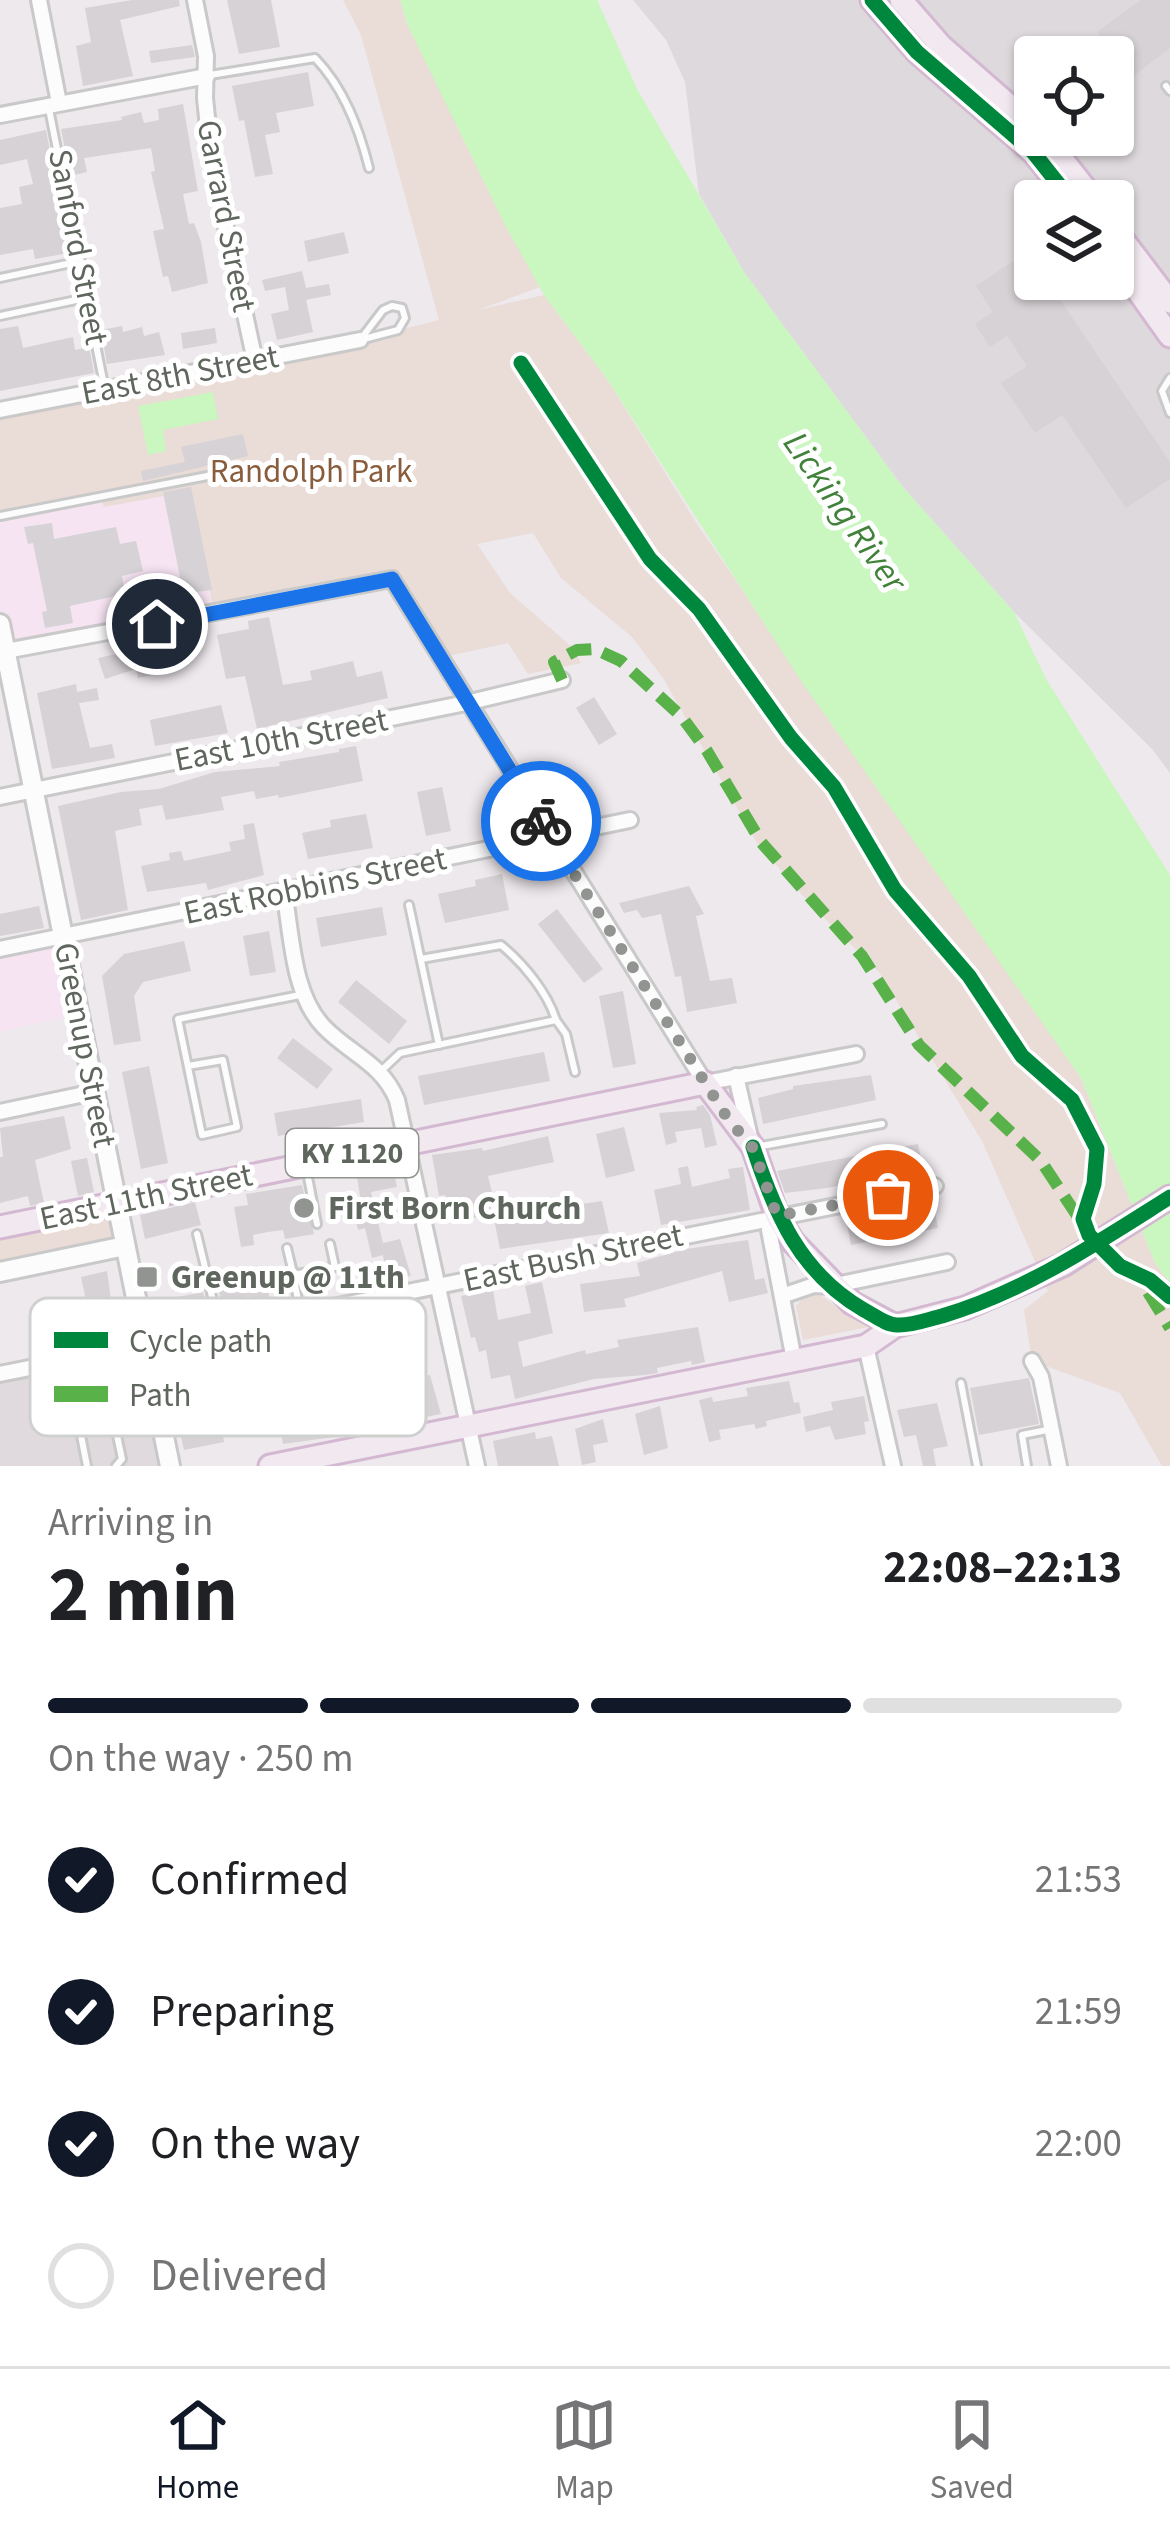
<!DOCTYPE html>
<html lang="en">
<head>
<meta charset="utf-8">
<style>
	:root { --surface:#fff; --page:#f6f6f6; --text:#202124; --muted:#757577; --line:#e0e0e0; --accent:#111827 }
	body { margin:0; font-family:"Source Sans 3",sans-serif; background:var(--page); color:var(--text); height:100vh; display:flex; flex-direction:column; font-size:45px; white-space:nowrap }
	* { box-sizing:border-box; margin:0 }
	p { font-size:39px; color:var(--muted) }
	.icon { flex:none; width:66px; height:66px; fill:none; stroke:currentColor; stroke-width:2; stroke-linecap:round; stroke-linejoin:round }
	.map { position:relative; height:1466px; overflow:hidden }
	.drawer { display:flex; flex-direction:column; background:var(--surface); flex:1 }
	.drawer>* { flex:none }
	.fabs { position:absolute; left:1014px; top:36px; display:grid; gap:24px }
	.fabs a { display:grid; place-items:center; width:120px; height:120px; border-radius:12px; background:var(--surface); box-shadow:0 3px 9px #0004; font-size:60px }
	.pin { position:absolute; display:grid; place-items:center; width:102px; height:102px; color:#fff; margin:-51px; border:6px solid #fff; border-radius:50%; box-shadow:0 3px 12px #0007 }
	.courier { position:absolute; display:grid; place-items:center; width:120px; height:120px; margin:-60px; border:9px solid #1a73e8; border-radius:50%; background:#fff; color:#222; box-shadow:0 3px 15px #0007 }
	.summary em { font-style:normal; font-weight:700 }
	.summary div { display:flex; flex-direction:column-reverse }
	.summary { display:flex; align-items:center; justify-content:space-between; height:204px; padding:0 48px }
	h1 { font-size:78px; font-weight:700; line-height:90px }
	.bar { display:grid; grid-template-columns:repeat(4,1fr); gap:18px 12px; align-content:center; height:144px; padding:0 48px }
	.bar i { height:15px; border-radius:9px; background:var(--line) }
	.bar .current { background:var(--accent) }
	.bar p { grid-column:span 4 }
	ol { padding:0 48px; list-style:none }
	li { display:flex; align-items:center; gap:36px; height:132px }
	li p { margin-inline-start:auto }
	li .icon { padding:12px; border-radius:50%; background:var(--accent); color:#fff; stroke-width:4 }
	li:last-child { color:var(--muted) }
	li i { width:66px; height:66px; border:6px solid var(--line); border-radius:50% }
	.menu { display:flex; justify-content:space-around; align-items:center; height:168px; border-top:3px solid var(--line); background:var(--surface); font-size:33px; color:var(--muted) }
	.menu a { display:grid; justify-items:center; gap:6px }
	.menu .current { color:var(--accent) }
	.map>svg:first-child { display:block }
</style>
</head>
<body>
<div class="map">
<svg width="1170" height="1466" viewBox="0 0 1170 1466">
	<rect width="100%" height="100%" fill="#eee9ed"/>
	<!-- commercial -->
	<g fill="#f6e4f3">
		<path d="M192 491 214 612 0 652V516L101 497Z"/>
		<path d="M63 936 78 1014 0 1032V949Z"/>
	</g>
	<!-- industrial -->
	<path fill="#ded9dd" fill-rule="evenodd" d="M633 0H1170V773L1152 749 1014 612 902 486 744 272 699 194 685 82 666 40ZM1035 57H1113V135H1035ZM1035 201H1113V279H1035Z"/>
	<!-- education -->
	<path fill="#e0d9de" d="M145 1345 170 1466H0V1374Z"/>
	<!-- green -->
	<g fill="#eadcd7">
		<path d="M343 0H400L408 26 540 287 478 310 544 295 607 379 697 524 1081 1078 1155 1263 1170 1283V1466H1162L1120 1393 1032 1361 1024 1310 1048 1291 982 1141 879 972 812 906 757 843 663 678 632 637 561 578 533 533 477 544 510 593 572 647 581 663 528 674 508 643 439 658 392 579 214 612 191 491 104 507 101 498 0 516V410L360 340 439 320 361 35Z"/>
		<path d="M117 1205 125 1246 0 1272V1227Z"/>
		<path d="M819 1294 845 1313 869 1323V1327L803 1340 796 1306 804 1297Z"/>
	</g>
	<!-- water -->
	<g fill="#caf6c0">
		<path d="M400 0H597L637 89 744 272 902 486 1014 612 1046 679 1170 875V1283L1155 1263 1081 1078 801 681 607 379 544 295 506 227 408 26Z"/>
		<path d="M213 392 218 419 163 430 166 451 148 455 138 406Z"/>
	</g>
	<!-- building -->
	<g fill="#d6d2d5">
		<path d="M132 0H179L180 6 120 20 133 76 83 86 76 46 91 42 85 8Z"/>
		<path d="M227 0H271L280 47 239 54Z"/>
		<path d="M1141 0H1170V48L1132 77 1097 32Z"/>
		<path d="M192 45 195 57 151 63 149 51Z"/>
		<path d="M308 72 314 106 276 113 280 132 265 135 273 174 255 177 244 120 239 121 232 86Z"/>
		<path d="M183 104 198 191 183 194 189 224 194 223 201 242 208 283 172 292 168 276 163 277 153 231 164 229 151 172 155 171 151 148 84 158 87 172 70 176 61 129 122 120 121 117 141 112 144 123 159 120 158 109Z"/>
		<path d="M46 130 69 253 35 259 33 249 0 255V208L22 204 19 187 33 184 27 159 0 165V140Z"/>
		<path d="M344 232 349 253 308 262 304 241Z"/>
		<path d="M1028 251 1035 262V279H1046L1170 462V479L1126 508 1062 415 1035 433 1001 383 1027 366 1007 336 990 347 975 324 993 312 976 286Z"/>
		<path d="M302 271 306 288 329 284 331 295 306 300 313 332 277 340 271 314 289 310 285 287 265 291 262 280Z"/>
		<path d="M18 326 23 348 73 337 75 350 89 347 94 373 0 391V329Z"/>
		<path d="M122 326 123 332 142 327 144 336 159 332 165 355 107 364 101 330Z"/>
		<path d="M215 328 217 343 183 349 181 333Z"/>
		<path d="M243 434 248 456 143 481 141 471 185 462 181 447Z"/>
		<path d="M191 487 212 590 170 595 153 602 149 583 180 577 163 492Z"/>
		<path d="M52 523 54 539 116 527 120 544 136 541 143 571 122 576 125 594 70 606 73 623 45 628 42 612 47 611 33 543 28 544 24 527Z"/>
		<path d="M269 617 283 685 312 680 310 671 353 661 357 677 382 671 388 698 257 729 245 676 226 679 217 635 249 629 248 621Z"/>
		<path d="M173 642 177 662 150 668 152 675 138 678 136 669 105 679 98 658Z"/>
		<path d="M76 684 77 692 97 688 99 700 79 703 90 748 112 744 115 758 52 769 37 693Z"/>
		<path d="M594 697 617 734 599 745 576 708Z"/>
		<path d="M221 705 228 733 155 746 150 720Z"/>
		<path d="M356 746 363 781 279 798 278 795 256 799 254 791 221 797 224 810 166 820 162 805 139 809 142 825 115 831 128 910 81 920 58 806 121 792 159 789 215 772 280 766 279 762 339 752V749Z"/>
		<path d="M442 787 451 831 426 836 417 792Z"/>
		<path d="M366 814 373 848 308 859 302 833 331 827 330 820Z"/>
		<path d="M254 823 264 875 208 890 206 883 147 892 141 866 170 860 169 853 181 851 184 861 231 851 229 842 245 839 243 825Z"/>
		<path d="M502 874 509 910 445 923 438 894 476 886 475 880Z"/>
		<path d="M689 886 704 914 696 916 710 981 732 978 737 1003 687 1012 681 976 675 977 661 914 642 918 637 910 624 913 619 903Z"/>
		<path d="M39 906 44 928 0 936V914Z"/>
		<path d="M382 907 387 935 321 947 316 918Z"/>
		<path d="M557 909 603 969 584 983 538 924Z"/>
		<path d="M269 931 276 972 250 976 243 936Z"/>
		<path d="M184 941 191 971 143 982 134 996 141 1041 114 1045 102 976 124 954Z"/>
		<path d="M356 980 407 1021 389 1044 338 1002Z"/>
		<path d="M623 991 636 1064 613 1068 599 996Z"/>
		<path d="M293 1038 333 1069 317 1089 277 1058Z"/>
		<path d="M544 1052 550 1081 424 1105 418 1076Z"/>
		<path d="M149 1066 168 1163 141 1169 122 1072Z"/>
		<path d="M871 1075 876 1100 763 1124 758 1098 793 1089V1086Z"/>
		<path d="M361 1099 364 1122 278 1136 274 1113Z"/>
		<path d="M703 1105 710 1115 717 1145 705 1148 701 1128 675 1132 677 1142 666 1145 659 1113 697 1110 696 1107Z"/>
		<path d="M64 1116 71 1149 35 1160 44 1203 30 1206 28 1196 0 1203V1157H3L0 1128Z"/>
		<path d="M624 1127 635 1171 606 1178 596 1134Z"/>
		<path d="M548 1136 554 1162 488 1176 494 1201 523 1199 526 1212 602 1201 609 1233 500 1249 493 1214 451 1223 445 1195 439 1196 432 1155 482 1148 483 1151Z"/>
		<path d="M918 1144 923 1169 827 1188 785 1193 777 1171Z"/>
		<path d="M87 1158 94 1192 78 1196 71 1161Z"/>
		<path d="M392 1163 397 1187 371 1192 383 1243 400 1239 411 1276 387 1281 383 1255 372 1258 365 1228 358 1230 353 1209 362 1207 356 1172Z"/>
		<path d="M688 1166 692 1187 730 1178 728 1169 743 1167 750 1210 661 1225 654 1190 681 1184 678 1168Z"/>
		<path d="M302 1185 314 1234 285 1239 283 1230 268 1232 253 1235 254 1245 241 1247 234 1207 248 1205 246 1194Z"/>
		<path d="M195 1202 201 1225 145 1239 140 1215Z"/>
		<path d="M934 1208 938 1228 851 1245 847 1225 904 1217 903 1213Z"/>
		<path d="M748 1240 755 1280 764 1278 768 1293 729 1302 722 1271 624 1299 626 1307 584 1312 580 1284 640 1276 637 1263 686 1249Z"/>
		<path d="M247 1267 249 1280 266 1278 270 1302 252 1305 249 1296 237 1299 239 1309 223 1312 216 1275Z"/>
		<path d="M107 1271 115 1328 101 1331 95 1303 87 1305 81 1277Z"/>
		<path d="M542 1282 553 1333 518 1342 523 1367 585 1350 586 1354 619 1347 617 1340 698 1327 705 1362 692 1365 691 1361 657 1368 658 1373 645 1375 594 1379 515 1399 510 1375 491 1379 486 1350 479 1352 475 1337 471 1338 461 1296 493 1290 498 1320 531 1313 525 1286Z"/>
		<path d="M203 1292 209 1318 163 1328 157 1301Z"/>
		<path d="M430 1375 441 1414 366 1429 365 1417 339 1423 341 1436 283 1444 278 1419 297 1415 296 1411 311 1406 338 1400 336 1390 351 1386 352 1391 374 1389 376 1404 409 1399 405 1380Z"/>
		<path d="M1029 1378 1039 1424 979 1435 970 1388Z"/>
		<path d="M789 1381 794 1403 799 1402 801 1413 766 1421 767 1426 756 1429 754 1424 719 1430 721 1439 709 1442 699 1400 712 1397 713 1402 748 1396 746 1388Z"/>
		<path d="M864 1396 869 1421 864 1422 866 1434 835 1440 830 1426 806 1432 803 1417 833 1410 831 1402Z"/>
		<path d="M218 1397 224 1442 184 1450 174 1406Z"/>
		<path d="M937 1403 948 1446 933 1449 936 1466H923L916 1435 904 1437 897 1410Z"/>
		<path d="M660 1406 668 1448 644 1455 635 1414Z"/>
		<path d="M603 1419 608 1442 593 1445 596 1462 582 1465 575 1429Z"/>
		<path d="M535 1432 536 1439 552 1436 559 1466H498L493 1441Z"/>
	</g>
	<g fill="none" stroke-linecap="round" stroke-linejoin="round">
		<defs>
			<g id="lane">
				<path d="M210 75 315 58C344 88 359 128 369 168"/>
				<path d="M1166 86 1170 91"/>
				<path d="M49 109 105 390"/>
				<path d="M0 278 81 261"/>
				<path d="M392 306 402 308 405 318 398 330 360 340 383 310Z"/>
				<path d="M0 316 76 300"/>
				<path d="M1170 378 1162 391 1170 413"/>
				<path d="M0 516 254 467"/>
				<path d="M409 905 439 1045"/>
				<path d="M556 1020 566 1034 575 1072"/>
				<path d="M188 1066 223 1060 237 1127 202 1135 178 1019 300 995"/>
				<path d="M381 1071 400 1053 556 1020C547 992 524 964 501 945L421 959"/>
				<path d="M756 1147 882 1124"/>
				<path d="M307 1172 317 1224"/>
				<path d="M197 1234 219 1326"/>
				<path d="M287 1248 293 1273"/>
				<path d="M314 1271 322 1308"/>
				<path d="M300 1310 293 1275 335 1267 330 1244"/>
				<path d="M67 1364 87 1466"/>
				<path d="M961 1383 977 1466"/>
				<path d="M73 1389 100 1382 107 1388 122 1459 116 1466"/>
				<path d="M1027 1466 1022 1435 1052 1429"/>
			</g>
			<g id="street">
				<path d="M39 0 59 103"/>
				<path d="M195 0 206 56 205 98 211 157 255 361"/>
				<path d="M0 115 207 76"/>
				<path d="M0 410 360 340"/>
				<path d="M0 652 392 579 705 1083 856 1054"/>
				<path d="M0 797 466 703 562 680"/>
				<path d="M284 892C292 935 292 994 324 1027 350 1054 382 1063 397 1100L477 1466"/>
				<path d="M0 949 630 820"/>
				<path d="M736 1076 750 1137"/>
				<path d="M0 1112 94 1092"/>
				<path d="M769 1230 794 1360"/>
				<path d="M782 1296 814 1285 831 1286 947 1262"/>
				<path d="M866 1346 893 1466"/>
				<path d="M1032 1361 1041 1377 1059 1466"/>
				<path d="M0 1374 935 1186"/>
			</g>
			<g id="secondary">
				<path d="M0 624 170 1466"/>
				<path d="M0 1272 125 1246"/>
			</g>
			<g id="primary">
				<path d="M872 0 917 52 1033 152 1072 201"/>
				<path d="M901 0 941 46 1035 128"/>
				<path d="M1043 135 1095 201"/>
				<path d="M1113 227 1170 302"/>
				<path d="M1113 256 1170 336"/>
				<path d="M0 1227 705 1083 753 1147 777 1216 793 1242 852 1303 895 1326"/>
				<path d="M270 1466 866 1346 895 1326 965 1308 1063 1265 1170 1197"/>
			</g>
		</defs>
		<!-- lane casing -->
		<use href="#lane" stroke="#c8c9c8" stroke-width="12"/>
		<!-- street casing -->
		<use href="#street" stroke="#c8c9c8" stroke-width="20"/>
		<!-- secondary casing -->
		<use href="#secondary" stroke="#c9c9c9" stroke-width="24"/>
		<!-- primary casing -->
		<use href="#primary" stroke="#d4b8d2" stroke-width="27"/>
		<!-- lane -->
		<use href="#lane" stroke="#fcfcfc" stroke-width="6"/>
		<!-- street -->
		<use href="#street" stroke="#fcfcfc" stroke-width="14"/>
		<!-- secondary -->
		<use href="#secondary" stroke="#fcfcfc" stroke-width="18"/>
		<!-- primary -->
		<use href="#primary" stroke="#f2e9f0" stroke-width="21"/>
		<!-- quiet -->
		<g stroke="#59b149" stroke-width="12" stroke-dasharray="24 12" stroke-linecap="butt">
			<path d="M562 680 554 662 577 650 595 649 621 661 682 717 707 751 761 842 862 956 919 1045 1041 1161 1082 1223"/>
			<path d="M1148 1292 1170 1328"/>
		</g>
		<defs>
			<g id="cycleway">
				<path d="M872 0 917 52 1033 152 1072 201"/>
				<path d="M521 363 650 559 699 609 791 738 834 787 895 890 969 976 1022 1056 1072 1100 1097 1149 1094 1184 1083 1219 1089 1235 1120 1266 1150 1280 1170 1297"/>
				<path d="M753 1147C775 1214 800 1273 864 1310 874 1315 886 1325 897 1325 911 1326 929 1319 942 1316 1026 1291 1097 1243 1170 1197"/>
			</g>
		</defs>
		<!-- cycleway casing -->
		<use href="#cycleway" stroke="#fff" stroke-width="22"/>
		<!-- cycleway -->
		<use href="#cycleway" stroke="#00873e" stroke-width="15"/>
	</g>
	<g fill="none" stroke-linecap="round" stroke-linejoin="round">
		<!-- done -->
		<path stroke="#919490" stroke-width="12" stroke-dasharray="0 21.6" d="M541 821 728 1119 753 1148 777 1216 888 1195"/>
		<!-- route -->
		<path stroke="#1a73e8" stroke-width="15" d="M157 624 392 579 541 821"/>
	</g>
	<!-- markers -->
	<g fill="#919490" stroke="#fff" stroke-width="4.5">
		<circle cx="304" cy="1208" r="12"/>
		<rect x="135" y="1265" width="24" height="24" rx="6"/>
	</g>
	<g text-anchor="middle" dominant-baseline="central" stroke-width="10" stroke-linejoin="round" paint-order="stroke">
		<!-- shield labels -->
		<rect fill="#fff" stroke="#8f948e" stroke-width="3" x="286" y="1129" width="132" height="48" rx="9"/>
		<g font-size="30" font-weight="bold" fill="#5f665e">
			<text x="352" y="1153">KY 1120</text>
		</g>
		<!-- street labels -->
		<g font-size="33" fill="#5f665e" stroke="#fff">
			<text transform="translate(226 216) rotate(79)">Garrard Street</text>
			<text transform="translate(78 247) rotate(79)">Sanford Street</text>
			<text transform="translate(180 375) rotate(-11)">East 8th Street</text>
			<text transform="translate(281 740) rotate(-11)">East 10th Street</text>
			<text transform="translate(315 886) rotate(-12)">East Robbins Street</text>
			<text transform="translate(85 1045) rotate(79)">Greenup Street</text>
			<text transform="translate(146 1197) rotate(-12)">East 11th Street</text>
			<text transform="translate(573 1258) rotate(-12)">East Bush Street</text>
		</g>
		<!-- park labels -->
		<g font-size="33" fill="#895c3b" stroke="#fff">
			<text x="311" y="471">Randolph Park</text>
		</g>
		<!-- poi labels -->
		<g font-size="33" font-weight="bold" fill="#5f665e" stroke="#fff" text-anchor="start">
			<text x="328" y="1208">First Born Church</text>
			<text x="171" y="1277">Greenup @ 11th</text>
		</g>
		<!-- water labels -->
		<g font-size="36" font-style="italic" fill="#408239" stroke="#fff">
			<text transform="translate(845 512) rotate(55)">Licking River</text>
		</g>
	</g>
	<!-- legend -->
	<rect x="30" y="1298" width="396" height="138" rx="18" fill="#fff" stroke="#cfd1cf" stroke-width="3"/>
	<rect x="54" y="1332" width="54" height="16" fill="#00873e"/>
	<rect x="54" y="1386" width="54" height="16" fill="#59b149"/>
	<g font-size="33" fill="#5f665e">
		<text x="129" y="1352">Cycle path</text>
		<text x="129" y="1406">Path</text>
	</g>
</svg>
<div class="fabs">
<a><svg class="icon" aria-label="locate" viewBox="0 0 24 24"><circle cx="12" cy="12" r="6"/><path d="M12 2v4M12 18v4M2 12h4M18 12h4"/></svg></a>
<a><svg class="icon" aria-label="layers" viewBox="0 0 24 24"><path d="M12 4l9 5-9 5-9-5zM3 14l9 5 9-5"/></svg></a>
</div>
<div class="pin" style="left:888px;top:1195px;background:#ea580c"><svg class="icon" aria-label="bag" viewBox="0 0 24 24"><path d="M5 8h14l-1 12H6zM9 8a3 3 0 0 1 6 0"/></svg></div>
<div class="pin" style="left:157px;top:624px;background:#1f2937"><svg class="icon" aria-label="home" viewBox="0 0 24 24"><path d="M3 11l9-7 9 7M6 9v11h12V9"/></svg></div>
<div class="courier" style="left:541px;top:821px"><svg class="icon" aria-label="bike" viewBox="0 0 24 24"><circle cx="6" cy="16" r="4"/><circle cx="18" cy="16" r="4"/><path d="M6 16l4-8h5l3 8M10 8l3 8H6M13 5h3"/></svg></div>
</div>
<section class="drawer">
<div class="summary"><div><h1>2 min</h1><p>Arriving in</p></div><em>22:08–22:13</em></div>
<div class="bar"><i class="current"></i><i class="current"></i><i class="current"></i><i></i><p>On the way · 250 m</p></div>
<ol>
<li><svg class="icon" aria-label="check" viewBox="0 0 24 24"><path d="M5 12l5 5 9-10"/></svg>Confirmed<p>21:53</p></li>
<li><svg class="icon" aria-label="check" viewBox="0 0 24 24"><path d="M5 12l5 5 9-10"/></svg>Preparing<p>21:59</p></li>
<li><svg class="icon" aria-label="check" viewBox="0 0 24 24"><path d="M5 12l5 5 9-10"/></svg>On the way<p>22:00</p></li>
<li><i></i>Delivered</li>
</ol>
</section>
<nav class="menu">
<a class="current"><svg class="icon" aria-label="home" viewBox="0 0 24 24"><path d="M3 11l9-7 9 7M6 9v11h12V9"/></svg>Home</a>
<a><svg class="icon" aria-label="map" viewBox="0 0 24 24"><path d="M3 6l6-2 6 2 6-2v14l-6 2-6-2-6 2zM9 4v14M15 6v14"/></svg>Map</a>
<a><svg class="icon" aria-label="saved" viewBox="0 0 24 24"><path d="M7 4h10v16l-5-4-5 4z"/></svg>Saved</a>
</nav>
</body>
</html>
